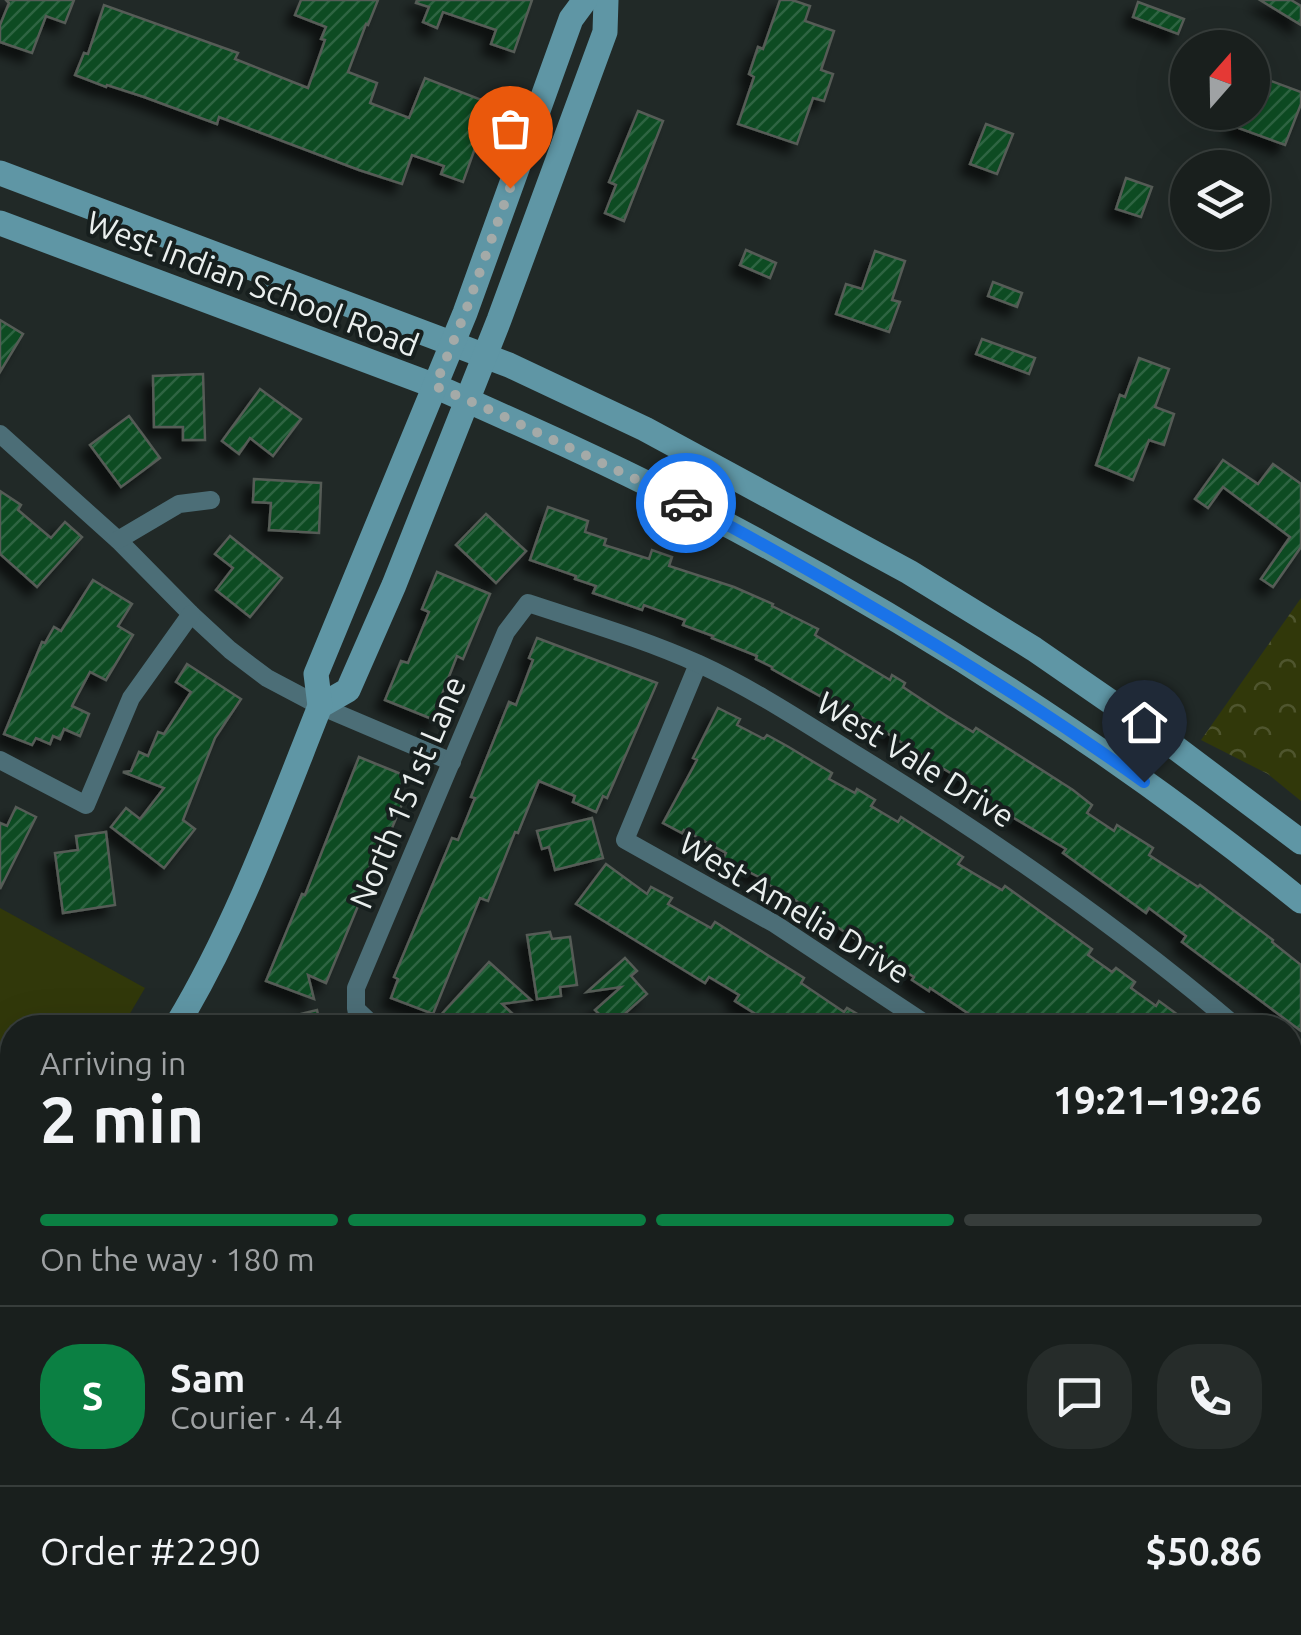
<!DOCTYPE html>
<html lang="en">
<head>
<meta charset="utf-8">
<style>
	:root { --surface:#191f1d; --page:#262c2a; --text:#f1f3f6; --muted:#9fa2a4; --line:#373d3b; --accent:#0b8043 }
	body { margin:0; font-family:Ubuntu,sans-serif; background:var(--page); color:var(--text); height:100vh; display:flex; flex-direction:column; font-size:38px; white-space:nowrap }
	* { box-sizing:border-box; margin:0 }
	p { font-size:32px; color:var(--muted) }
	.icon { flex:none; width:55px; height:55px; fill:none; stroke:currentColor; stroke-width:2; stroke-linecap:round; stroke-linejoin:round }
	.map { position:relative; flex:1; overflow:hidden }
	.side { position:absolute; left:0px; top:1015px; width:1302px; height:620px; display:flex; flex-direction:column; background:var(--surface); border-radius:40px 40px 0 0; box-shadow:0 10px 40px #0002,0 0 0 2px var(--line) }
	.side>* { flex:none }
	.needle { width:65px; rotate:20deg }
	.tools { position:absolute; left:1170px; top:30px; display:grid; gap:20px }
	.tools a { display:grid; place-items:center; width:100px; height:100px; border-radius:50%; background:var(--surface); box-shadow:0 10px 40px #0002,0 0 0 2px var(--line); font-size:50px }
	.pin { position:absolute; display:grid; place-items:center; width:85px; height:85px; color:#fff; margin:-102px -42px; border-radius:50% 50% 50% 0; rotate:-45deg; box-shadow:0 0 10px #0007 }
	.pin .icon { rotate:45deg }
	.courier { position:absolute; display:grid; place-items:center; width:100px; height:100px; margin:-50px; border:8px solid #1a73e8; border-radius:50%; background:#fff; color:#222; box-shadow:0 2px 12px #0007 }
	.overview em { font-style:normal; font-weight:700 }
	.overview div { display:flex; flex-direction:column-reverse }
	.overview { display:flex; align-items:center; justify-content:space-between; height:170px; padding:0 40px }
	h1 { font-size:65px; font-weight:700; line-height:75px }
	.bar { display:grid; grid-template-columns:repeat(4,1fr); gap:15px 10px; align-content:center; height:120px; padding:0 40px }
	.bar i { height:12px; border-radius:8px; background:var(--line) }
	.bar .active { background:var(--accent) }
	.bar p { grid-column:span 4 }
	.line { display:flex; align-items:center; gap:25px; padding:0 40px; border-top:2px solid var(--line) }
	.line div { flex:1 }
	.round { display:grid; place-items:center; flex:none; width:105px; height:105px; border-radius:40px; background:var(--page) }
	.map>svg:first-child { display:block }
</style>
</head>
<body>
<div class="map">
<svg width="1301" height="1635" viewBox="0 0 1301 1635">
	<defs>
		<pattern id="park-crowns" width="20" height="18" patternUnits="userSpaceOnUse" patternTransform="scale(2.5)"><rect width="20" height="18" fill="#31380a"/><path d="M2 6a3 3 0 1 1 6 0M12 15a3 3 0 1 1 6 0" fill="none" stroke="#4f552e"/></pattern>
		<pattern id="building-hatch" width="6" height="6" patternUnits="userSpaceOnUse" patternTransform="scale(2.5)"><rect width="6" height="6" fill="#0a4b23"/><path d="M-1 1l2-2M0 6l6-6M5 7l2-2" fill="none" stroke="#2e6543"/></pattern>
		<filter id="shadow"><feDropShadow dx="-9" dy="9" stdDeviation="5" flood-color="#0009"/></filter>
	</defs>
	<rect width="100%" height="100%" fill="#212927"/>
	<!-- grass -->
	<g fill="#31380a">
		<path d="M0 908 145 988 122 1027 12 1028V1101L0 1095Z"/>
		<path d="M12 1254V1622L117 1623 111 1635H0V1262Z"/>
		<path d="M1301 1255V1635H885L898 1622H1290V1264Z"/>
	</g>
	<!-- park -->
	<path fill="url(#park-crowns)" d="M1301 598V801L1268 774 1201 740Z"/>
	<g fill="none" stroke-linecap="round" stroke-linejoin="round">
		<!-- stream -->
		<g stroke="#204f7d" stroke-width="6">
			<path d="M1290 1367 1301 1353"/>
			<path d="M1090 1635 1101 1622"/>
		</g>
	</g>
	<!-- building -->
	<g fill="url(#building-hatch)" stroke="#565c57" stroke-width="2.5" filter="url(#shadow)">
		<path d="M6 0H74L65 23 46 16 32 53 0 42V25L9 3Z"/>
		<path d="M301 0H378L368 25 366 24 348 72 377 83 370 103 409 118 425 78 497 106 486 136 480 134 463 182 441 174 444 166 412 155 402 184 359 170 219 117 217 124 144 97 107 85 106 87 75 75 84 53 88 54 104 5 238 53 235 59 308 88 325 40 321 39 326 27 295 15Z"/>
		<path d="M417 0H532L514 52 491 44 496 30 443 12 437 28 423 22 429 7 416 3Z"/>
		<path d="M780 0H792L810 6 805 21 834 31 821 70 833 74 824 101 813 98 797 144 738 124 754 77 749 74 758 47 763 49Z"/>
		<path d="M1260 0H1291L1301 6V25Z"/>
		<path d="M1138 2 1184 19 1178 34 1133 17Z"/>
		<path d="M1252 74 1301 92V104L1285 145 1233 126 1238 112H1252Z"/>
		<path d="M638 111 663 121 624 221 605 213 616 185 609 182Z"/>
		<path d="M986 124 1013 134 997 174 970 164Z"/>
		<path d="M1126 178 1152 187 1141 217 1116 209Z"/>
		<path d="M746 250 776 263 770 278 740 265Z"/>
		<path d="M875 251 905 261 892 300 900 302 889 332 836 314 846 284 862 289Z"/>
		<path d="M993 282 1022 293 1017 307 988 296Z"/>
		<path d="M0 320 23 334 0 372Z"/>
		<path d="M982 339 1035 358 1029 374 976 354Z"/>
		<path d="M1139 358 1169 369 1155 407 1174 414 1164 445 1149 440 1133 480 1096 465 1120 395 1125 397Z"/>
		<path d="M203 374 205 440H183V427H154L153 376Z"/>
		<path d="M260 389 301 419 273 456 250 438 239 454 222 441Z"/>
		<path d="M129 416 160 458 121 487 90 445Z"/>
		<path d="M1223 460 1258 484 1273 464 1301 484V547L1273 587 1261 579 1290 537 1223 487 1208 508 1195 499Z"/>
		<path d="M254 479 321 483 319 533 269 530 271 503 253 502Z"/>
		<path d="M0 491 21 505 18 510 51 538 65 522 82 537 37 587 0 554Z"/>
		<path d="M548 507 588 521 585 532 606 539 604 545 649 559 652 550 672 557 669 566 734 587 773 604 772 606 818 629 815 635 890 680 892 675 905 683 903 687 945 715 973 732 976 728 1073 790 1092 805 1087 813 1114 831 1117 825 1153 848 1149 855 1198 887 1200 885 1273 940 1272 942 1301 965V1031L1182 942 1186 936 1149 908 1146 913 1063 853 1066 849 982 799 985 794 944 769 942 771 924 760 926 758 860 716 859 718 772 669V667L756 659 757 656 712 638 713 636 683 625 685 620 644 605 642 610 593 593 596 586 575 579 576 576 530 560Z"/>
		<path d="M486 514 526 551 496 583 456 545Z"/>
		<path d="M230 536 282 578 250 617 216 590 233 568 215 554Z"/>
		<path d="M437 572 490 594 463 659 457 656 441 697 445 699 437 721 385 700 401 661 408 663 429 612 422 609Z"/>
		<path d="M93 580 132 604 118 626 133 635 106 680 90 672 72 706 89 714 80 736 64 729 60 739 53 736 50 744 36 738 32 745 4 734 42 642 45 643 54 627 61 631Z"/>
		<path d="M537 638 657 683 607 798 603 796 596 812 573 802 575 796 539 781 518 833 515 832 488 901 480 898 433 1014 391 998 398 979 394 977 452 838 458 840 475 798 471 797 509 702 516 705 533 660 529 658Z"/>
		<path d="M187 664 241 699 215 738 183 820 195 829 164 868 111 827 126 808 140 819 164 788 123 772 131 771 139 752 148 756 158 732 164 734 191 692 176 682Z"/>
		<path d="M718 708 740 719 737 725 764 739 767 735 787 746 832 773 829 779 855 793 857 789 875 800 871 806 898 822 901 817 963 857 958 864 1002 890 1005 886 1019 896 1092 949 1088 955 1112 972 1116 968 1135 982 1131 988 1156 1006 1159 1001 1178 1015 1169 1028H985L971 1018 972 1016 930 988 929 991 912 980 914 977 805 906 766 883 767 881 723 859 726 853 684 830 682 833 663 823 697 760 693 758Z"/>
		<path d="M359 757 406 776 398 794 405 797 384 847 379 845 361 888 365 889 326 983 308 975 314 999 266 981 302 894 305 895Z"/>
		<path d="M16 807 36 817 0 889V823L7 826Z"/>
		<path d="M592 818 603 858 555 870 549 847 542 849 537 831Z"/>
		<path d="M106 832 115 905 63 913 55 853 78 850 76 836Z"/>
		<path d="M606 864 647 894 651 887 672 898 668 904 711 928 715 922 804 978 801 983 844 1012 847 1008 881 1028H778L735 1001 739 995 709 977 705 983 576 904Z"/>
		<path d="M550 932 552 939 570 937 577 985 560 987 561 996 537 999 527 935Z"/>
		<path d="M625 958 637 971 631 976 647 994 611 1026 595 1010 621 987 587 992Z"/>
		<path d="M489 962 531 1000 502 1004 516 1017 506 1028H450L439 1017Z"/>
		<path d="M317 1010 321 1028H269V1022Z"/>
	</g>
	<g fill="none" stroke-linecap="round" stroke-linejoin="round">
		<!-- street -->
		<g stroke="#4c6e77" stroke-width="18">
			<path d="M0 434 118 540 191 614 230 650 267 678 320 706 452 762"/>
			<path d="M118 540 179 504 211 500"/>
			<path d="M698 664 625 840 775 924 932 1028"/>
			<path d="M0 760 86 805 131 698 191 614"/>
			<path d="M376 1028 356 1009V988L506 632 528 603C585 622 644 639 699 664 756 690 809 726 863 759 994 840 1121 928 1238 1028"/>
			<path d="M1290 1072 1294 1075 1290 1078"/>
			<path d="M227 1635 233 1622"/>
			<path d="M511 1635 539 1622"/>
		</g>
		<!-- secondary -->
		<g stroke="#5f96a5" stroke-width="25">
			<path d="M0 173 509 365 645 429 909 572 1034 649 1160 736 1301 842"/>
			<path d="M0 223 435 386C525 426 616 466 703 512 914 622 1116 751 1301 901"/>
			<path d="M320 706 348 690 394 585 499 320 605 32 606 0"/>
			<path d="M175 1028C236 928 277 814 320 706L316 674 465 313 571 19 585 0"/>
			<path d="M0 1211 12 1201"/>
			<path d="M640 1622 645 1635"/>
		</g>
	</g>
	<g fill="none" stroke-linecap="round" stroke-linejoin="round">
		<!-- done -->
		<path stroke="#a4aaa8" stroke-width="10" stroke-dasharray="0 18" d="M510 188 465 313 435 386 490 410 686 503"/>
		<!-- route -->
		<path stroke="#1a73e8" stroke-width="12" d="M686 503C743 532 798 564 853 596 953 654 1050 715 1144 782"/>
	</g>
	<g text-anchor="middle" dominant-baseline="central" stroke-width="8" stroke-linejoin="round" paint-order="stroke">
		<!-- street labels -->
		<g font-size="32" fill="#eaefee" stroke="#171f1e">
			<text transform="translate(253 283) rotate(21)">West Indian School Road</text>
			<text transform="translate(916 759) rotate(32)">West Vale Drive</text>
			<text transform="translate(407 792) rotate(-67)">North 151st Lane</text>
			<text transform="translate(795 907) rotate(31)">West Amelia Drive</text>
		</g>
	</g>
</svg>
<div class="tools">
<a><svg class="needle" viewBox="-14 -14 28 28"><path d="M0-13l5 13h-10z" fill="#e53935"/><path d="M0 13l5-13h-10z" fill="#9fa2a4"/></svg></a>
<a><svg class="icon" aria-label="layers" viewBox="0 0 24 24"><path d="M12 4l9 5-9 5-9-5zM3 14l9 5 9-5"/></svg></a>
</div>
<div class="pin" style="left:510px;top:188px;background:#ea580c"><svg class="icon" aria-label="bag" viewBox="0 0 24 24"><path d="M5 8h14l-1 12H6zM9 8a3 3 0 0 1 6 0"/></svg></div>
<div class="pin" style="left:1144px;top:782px;background:#1f2937"><svg class="icon" aria-label="home" viewBox="0 0 24 24"><path d="M3 11l9-7 9 7M6 9v11h12V9"/></svg></div>
<div class="courier" style="left:686px;top:503px"><svg class="icon" aria-label="car" viewBox="0 0 24 24"><path d="M5 17H2v-5l4-1 3-4h7l3 4 3 1v5h-3M9 17h6M6 11h13"/><circle cx="7" cy="17" r="2"/><circle cx="17" cy="17" r="2"/></svg></div>
<section class="side">
<div class="overview"><div><h1>2 min</h1><p>Arriving in</p></div><em>19:21–19:26</em></div>
<div class="bar"><i class="active"></i><i class="active"></i><i class="active"></i><i></i><p>On the way · 180 m</p></div>
<div class="line" style="height:180px"><b class="round" style="background:var(--accent);color:#fff">S</b><div><b>Sam</b><p>Courier · 4.4</p></div><a class="round"><svg class="icon" aria-label="chat" viewBox="0 0 24 24"><path d="M4 5h16v11H9l-5 4z"/></svg></a><a class="round"><svg class="icon" aria-label="phone" viewBox="0 0 24 24"><path d="M5 4h4l2 5-3 2q2 4 5 5l2-3 5 2v4C11 20 4 13 5 4z"/></svg></a></div>
<div class="line" style="height:130px"><div>Order #2290</div><b>$50.86</b></div>
</section>
</div>
</body>
</html>
